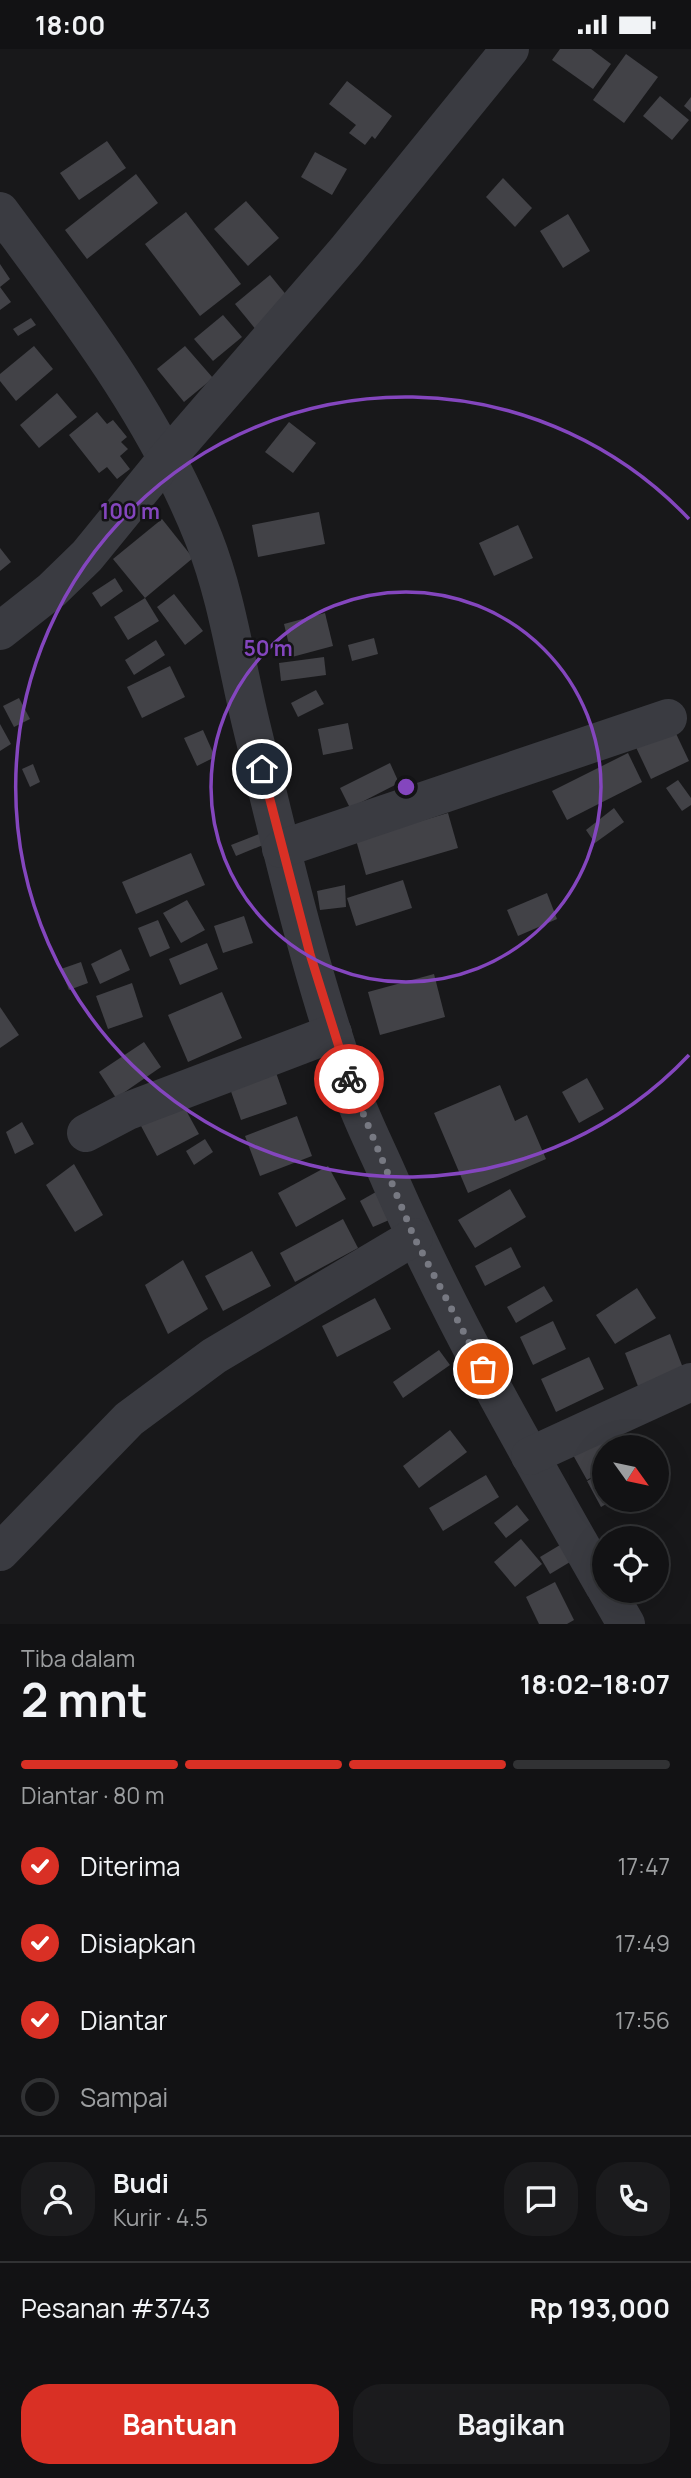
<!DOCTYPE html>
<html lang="id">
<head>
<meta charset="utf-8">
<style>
	:root { --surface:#121214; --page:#1b1b1d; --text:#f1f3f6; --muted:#9c9ea0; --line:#313234; --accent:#d93025 }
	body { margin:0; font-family:Manrope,sans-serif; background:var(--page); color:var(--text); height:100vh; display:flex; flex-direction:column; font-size:26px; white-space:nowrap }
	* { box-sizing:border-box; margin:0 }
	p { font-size:23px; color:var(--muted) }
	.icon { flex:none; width:38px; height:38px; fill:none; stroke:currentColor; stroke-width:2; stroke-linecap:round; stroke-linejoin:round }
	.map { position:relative; height:1575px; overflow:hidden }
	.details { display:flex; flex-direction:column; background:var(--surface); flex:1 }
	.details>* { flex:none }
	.needle { width:46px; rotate:123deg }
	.buttons { position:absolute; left:592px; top:1386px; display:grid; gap:14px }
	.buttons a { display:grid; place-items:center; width:77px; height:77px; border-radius:50%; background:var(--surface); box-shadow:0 7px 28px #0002,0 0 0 2px var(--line); font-size:35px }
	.pin { position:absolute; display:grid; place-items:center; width:60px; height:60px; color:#fff; margin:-30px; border:4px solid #fff; border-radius:50%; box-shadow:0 2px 7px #0007 }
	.courier { position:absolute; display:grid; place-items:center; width:70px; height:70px; margin:-35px; border:5px solid #d93025; border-radius:50%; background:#fff; color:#222; box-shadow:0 2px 9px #0007 }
	.head em { font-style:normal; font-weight:700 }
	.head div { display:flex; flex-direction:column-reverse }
	.head { display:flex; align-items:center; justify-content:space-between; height:119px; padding:0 21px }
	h1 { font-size:46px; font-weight:700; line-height:52px }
	.bar { display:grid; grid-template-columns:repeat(4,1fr); gap:10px 7px; align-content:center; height:84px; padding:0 21px }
	.bar i { height:9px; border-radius:5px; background:var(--line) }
	.bar .on { background:var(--accent) }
	.bar p { grid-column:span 4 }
	.line { display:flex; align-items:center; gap:18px; padding:0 21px; border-top:2px solid var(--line) }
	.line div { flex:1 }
	.round { display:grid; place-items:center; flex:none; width:74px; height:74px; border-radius:28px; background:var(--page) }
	ol { padding:0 21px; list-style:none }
	li { display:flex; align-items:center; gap:21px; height:77px }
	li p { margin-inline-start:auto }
	li .icon { padding:7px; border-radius:50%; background:var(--accent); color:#fff; stroke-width:4 }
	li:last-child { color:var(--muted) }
	li i { width:38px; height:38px; border:4px solid var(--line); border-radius:50% }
	.cta { display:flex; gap:14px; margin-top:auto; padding:14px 21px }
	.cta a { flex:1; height:80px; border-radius:28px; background:var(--accent); color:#fff; font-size:28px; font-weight:700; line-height:80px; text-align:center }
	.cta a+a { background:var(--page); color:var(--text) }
	.status { display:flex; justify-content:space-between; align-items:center; height:49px; padding:0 35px; background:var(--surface); direction:ltr }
	.status svg { height:19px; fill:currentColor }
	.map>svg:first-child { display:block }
</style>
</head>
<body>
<div class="status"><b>18:00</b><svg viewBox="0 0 49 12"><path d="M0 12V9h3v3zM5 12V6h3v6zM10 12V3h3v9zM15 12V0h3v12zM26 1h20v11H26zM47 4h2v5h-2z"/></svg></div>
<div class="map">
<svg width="691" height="1575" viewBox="0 0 691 1575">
	<rect width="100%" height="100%" fill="#18181a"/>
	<!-- building -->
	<g fill="#424247">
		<path d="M560 0H591L611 15 593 40 552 11Z"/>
		<path d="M626 5 658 28 624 74 593 51Z"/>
		<path d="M347 32 392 67 375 90 372 87 365 96 349 84 356 76 329 55Z"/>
		<path d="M660 47 689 71 672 91 643 67Z"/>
		<path d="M691 48V63L684 57Z"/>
		<path d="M107 92 126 119 79 151 60 124Z"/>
		<path d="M315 103 347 120 332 146 301 128Z"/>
		<path d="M136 125 158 154 87 210 65 181Z"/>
		<path d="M503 129 532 159 515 178 486 148Z"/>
		<path d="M246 152 279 189 248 217 214 180Z"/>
		<path d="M186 163 241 235 200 267 145 195Z"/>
		<path d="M568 165 590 202 563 219 540 182Z"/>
		<path d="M0 215 10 230 0 238 11 253 0 261Z"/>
		<path d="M270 226 292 253 257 282 235 255Z"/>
		<path d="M223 266 242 288 213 312 194 290Z"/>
		<path d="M31 269 36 276 18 287 13 280Z"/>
		<path d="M34 297 53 320 16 352 0 332V325Z"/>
		<path d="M185 297 213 329 184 353 157 320Z"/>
		<path d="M57 344 77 368 39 399 20 376Z"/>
		<path d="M97 363 107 375 113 371 127 388 121 393 128 400 120 407 130 420 117 430 107 418 99 424 69 386Z"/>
		<path d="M289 373 316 394 293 424 265 403Z"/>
		<path d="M319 463 325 495 258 508 252 476Z"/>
		<path d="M162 470 193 509 145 549 113 510Z"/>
		<path d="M518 476 533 509 494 527 479 494Z"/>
		<path d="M0 499 11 513 0 522Z"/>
		<path d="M115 529 123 542 101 558 92 544Z"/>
		<path d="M174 545 203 582 185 596 157 558Z"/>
		<path d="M145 549 159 572 128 591 114 568Z"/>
		<path d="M325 564 333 597 292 608 284 575Z"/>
		<path d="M374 589 378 605 352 612 348 596Z"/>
		<path d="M156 591 165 606 134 626 125 611Z"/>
		<path d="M324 608 326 626 281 632 279 614Z"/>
		<path d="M170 617 185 648 142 669 127 638Z"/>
		<path d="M316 641 324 655 298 668 291 654Z"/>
		<path d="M19 649 30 670 14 678 3 657Z"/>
		<path d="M348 674 353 700 323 706 318 680Z"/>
		<path d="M671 674 689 712 651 730 633 692Z"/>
		<path d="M0 675 11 695 0 702Z"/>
		<path d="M203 681 215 708 197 717 184 689Z"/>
		<path d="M628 704 642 733 567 771 552 742Z"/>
		<path d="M390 714 399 734 350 759 340 739Z"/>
		<path d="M33 715 40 733 30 738 22 720Z"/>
		<path d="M678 731 691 749V756L682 762 666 739Z"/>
		<path d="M614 759 624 773 595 794 586 781Z"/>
		<path d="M448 764 458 799 366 826 356 791Z"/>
		<path d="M259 785 263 796 236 807 231 796Z"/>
		<path d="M191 804 205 836 136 865 122 833Z"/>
		<path d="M403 831 412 859 356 877 347 849Z"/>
		<path d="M345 836 346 858 320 861 317 842Z"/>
		<path d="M547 844 557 870 518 887 507 861Z"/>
		<path d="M187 851 205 881 181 894 163 864Z"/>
		<path d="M244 867 253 894 223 904 214 877Z"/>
		<path d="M158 871 170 899 150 908 138 879Z"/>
		<path d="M207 894 218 920 180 936 169 910Z"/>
		<path d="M121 900 130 921 100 935 91 915Z"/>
		<path d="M81 913 88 934 69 941 61 920Z"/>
		<path d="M434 925 445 968 380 986 368 943Z"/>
		<path d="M132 934 143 968 108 980 96 947Z"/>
		<path d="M222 943 242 989 188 1013 168 966Z"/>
		<path d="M0 958 19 986 0 999Z"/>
		<path d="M144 993 161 1018 116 1049 99 1023Z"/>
		<path d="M274 1018 287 1055 241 1071 228 1034Z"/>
		<path d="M587 1029 604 1060 579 1074 562 1043Z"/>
		<path d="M500 1036 515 1072 527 1066 546 1110 468 1144 434 1064Z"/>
		<path d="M182 1054 199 1085 157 1107 141 1077Z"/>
		<path d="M297 1067 312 1107 260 1127 245 1087Z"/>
		<path d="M22 1073 34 1095 15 1105 6 1083Z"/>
		<path d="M205 1090 213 1103 194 1116 186 1102Z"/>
		<path d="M74 1115 103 1166 75 1183 46 1136Z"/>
		<path d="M328 1117 346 1150 296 1178 278 1144Z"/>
		<path d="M383 1139 396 1168 373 1178 360 1152Z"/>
		<path d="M510 1140 526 1168 475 1199 458 1171Z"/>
		<path d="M343 1170 358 1199 295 1233 280 1204Z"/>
		<path d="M511 1198 521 1218 485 1237 475 1217Z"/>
		<path d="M252 1202 271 1237 223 1262 205 1227Z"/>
		<path d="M183 1211 208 1260 168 1285 145 1236Z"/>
		<path d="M544 1237 553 1252 516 1274 507 1258Z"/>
		<path d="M637 1239 656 1269 615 1295 596 1266Z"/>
		<path d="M375 1249 391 1280 337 1308 322 1277Z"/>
		<path d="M553 1272 566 1300 533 1316 520 1288Z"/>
		<path d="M670 1285 686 1327 641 1345 625 1304Z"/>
		<path d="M439 1301 450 1316 403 1349 393 1333Z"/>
		<path d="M589 1308 604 1340 556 1363 541 1330Z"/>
		<path d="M450 1381 467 1403 419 1439 403 1417Z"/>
		<path d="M613 1383 622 1398H604V1421L587 1431 573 1406Z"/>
		<path d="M604 1423V1451H613L601 1458 587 1432Z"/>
		<path d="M486 1426 499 1448 443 1482 429 1459Z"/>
		<path d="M517 1456 529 1471 506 1489 494 1474Z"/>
		<path d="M521 1490 542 1515 515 1538 494 1513Z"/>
		<path d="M565 1493 575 1510 550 1525 540 1508Z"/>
		<path d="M555 1533 574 1571 567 1575H539L526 1548Z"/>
	</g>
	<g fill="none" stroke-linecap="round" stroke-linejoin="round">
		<!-- minor -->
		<g stroke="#3a3b41" stroke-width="38">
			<path d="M0 162C77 266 156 368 204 490 227 548 236 614 251 675 282 803 312 932 357 1056 367 1082 380 1107 391 1133 452 1272 528 1404 604 1537"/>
			<path d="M0 582 52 541 87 507 167 409 346 202 510 0"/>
			<path d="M281 800 668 669"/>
			<path d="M86 1084 128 1062 333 984"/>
			<path d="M530 1407 691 1333"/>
			<path d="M0 1503 129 1370 214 1307 414 1188"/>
			<path d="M607 1542 626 1575"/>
		</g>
	</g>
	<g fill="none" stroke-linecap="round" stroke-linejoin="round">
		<!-- done -->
		<path stroke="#777982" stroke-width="7" stroke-dasharray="0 12.6" d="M349 1030 414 1188 483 1320"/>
		<!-- route -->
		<path stroke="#d93025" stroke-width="9" d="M262 720 310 905 349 1030"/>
	</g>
	<!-- distance rings -->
	<g fill="none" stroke="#8446be" stroke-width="3.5">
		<circle cx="406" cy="738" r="195"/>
		<path d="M689 1006A390 390 0 1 1 689 470"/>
	</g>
	<circle cx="406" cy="738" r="10" fill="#8446be" stroke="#131315" stroke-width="3.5"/>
	<g font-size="21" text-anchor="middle" font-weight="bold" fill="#8446be" stroke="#131315" stroke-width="5" stroke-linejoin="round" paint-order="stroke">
		<text x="130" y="470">100 m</text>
		<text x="268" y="607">50 m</text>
	</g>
</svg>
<div class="buttons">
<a><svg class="needle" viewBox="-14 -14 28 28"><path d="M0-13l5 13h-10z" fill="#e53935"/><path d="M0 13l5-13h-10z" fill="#9c9ea0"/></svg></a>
<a><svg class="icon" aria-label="locate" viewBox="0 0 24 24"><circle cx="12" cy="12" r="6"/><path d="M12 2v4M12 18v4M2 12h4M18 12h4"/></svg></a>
</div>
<div class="pin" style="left:483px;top:1320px;background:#ea580c"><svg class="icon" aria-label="bag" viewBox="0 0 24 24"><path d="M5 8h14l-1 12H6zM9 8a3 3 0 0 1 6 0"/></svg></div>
<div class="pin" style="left:262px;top:720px;background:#1f2937"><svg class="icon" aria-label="home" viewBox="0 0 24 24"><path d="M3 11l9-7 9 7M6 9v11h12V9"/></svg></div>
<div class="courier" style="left:349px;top:1030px"><svg class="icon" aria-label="bike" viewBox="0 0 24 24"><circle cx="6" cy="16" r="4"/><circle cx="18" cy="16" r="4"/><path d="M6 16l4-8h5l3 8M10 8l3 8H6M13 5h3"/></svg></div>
</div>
<section class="details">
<div class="head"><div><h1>2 mnt</h1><p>Tiba dalam</p></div><em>18:02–18:07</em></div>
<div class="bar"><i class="on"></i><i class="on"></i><i class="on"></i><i></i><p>Diantar · 80 m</p></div>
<ol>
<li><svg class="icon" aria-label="check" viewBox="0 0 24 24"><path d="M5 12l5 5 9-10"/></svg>Diterima<p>17:47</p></li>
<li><svg class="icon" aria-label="check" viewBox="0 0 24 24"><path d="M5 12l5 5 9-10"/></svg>Disiapkan<p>17:49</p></li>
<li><svg class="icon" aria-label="check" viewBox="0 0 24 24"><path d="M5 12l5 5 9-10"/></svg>Diantar<p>17:56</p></li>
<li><i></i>Sampai</li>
</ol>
<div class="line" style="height:126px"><a class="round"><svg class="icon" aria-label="person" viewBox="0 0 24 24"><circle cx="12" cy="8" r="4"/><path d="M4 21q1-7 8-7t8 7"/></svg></a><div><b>Budi</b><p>Kurir · 4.5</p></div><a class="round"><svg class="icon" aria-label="chat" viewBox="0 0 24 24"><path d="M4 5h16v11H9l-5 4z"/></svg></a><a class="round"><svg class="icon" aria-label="phone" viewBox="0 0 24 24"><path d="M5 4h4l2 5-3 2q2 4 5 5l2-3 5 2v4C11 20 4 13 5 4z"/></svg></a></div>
<div class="line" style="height:91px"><div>Pesanan #3743</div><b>Rp 193,000</b></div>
<div class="cta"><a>Bantuan</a><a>Bagikan</a></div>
</section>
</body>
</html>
